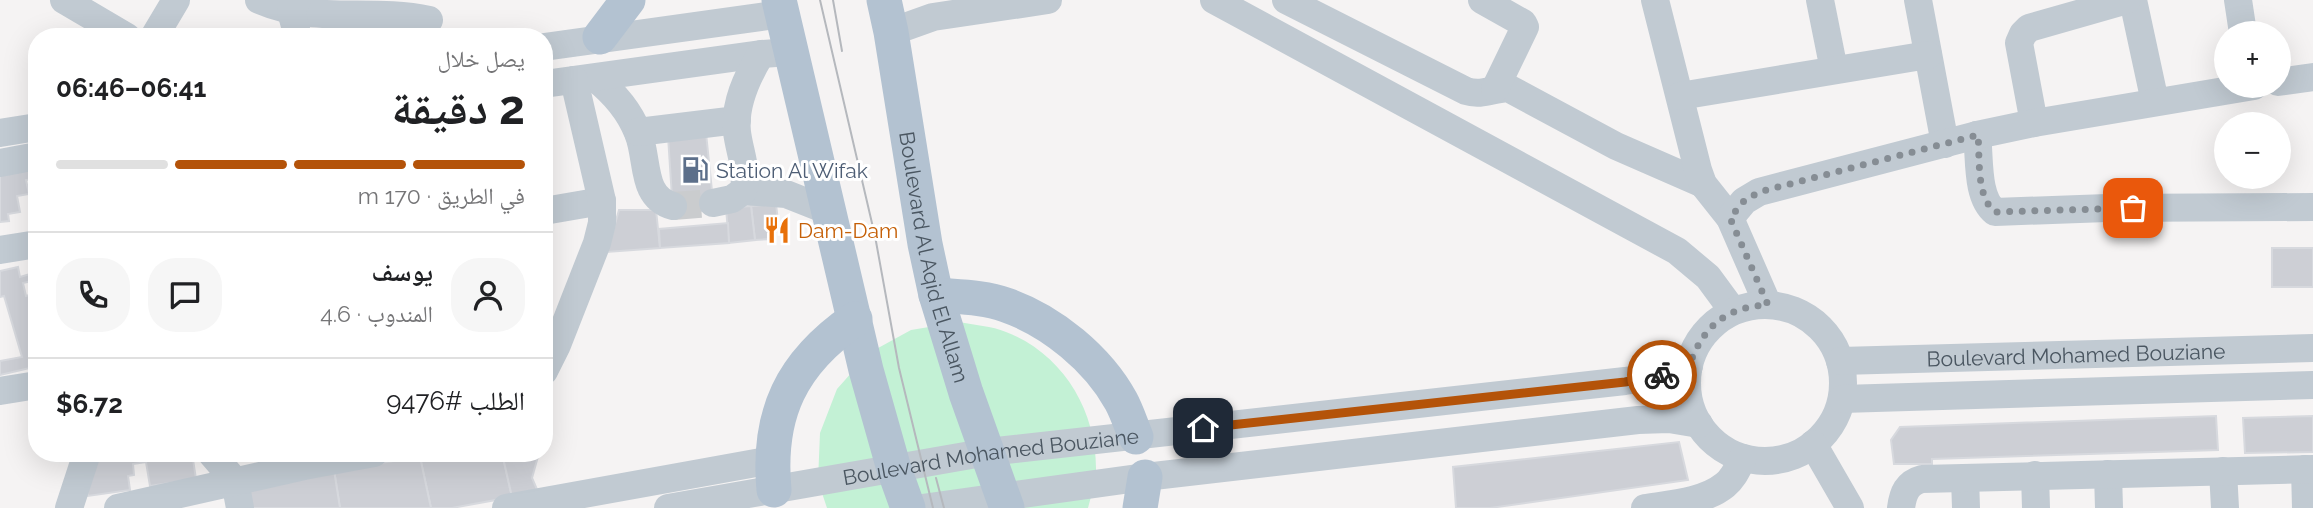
<!DOCTYPE html>
<html lang="ar">
<head>
<meta charset="utf-8">
<style>
	:root { --surface:#fff; --page:#f6f6f6; --text:#202124; --muted:#757577; --line:#e0e0e0; --accent:#b45309 }
	body { margin:0; font-family:Raleway,"Noto Naskh Arabic",sans-serif; background:var(--page); color:var(--text); direction:rtl; height:100vh; display:flex; flex-direction:column; font-size:26px; white-space:nowrap }
	* { box-sizing:border-box; margin:0 }
	p { font-size:23px; color:var(--muted) }
	.icon { flex:none; width:38px; height:38px; fill:none; stroke:currentColor; stroke-width:2; stroke-linecap:round; stroke-linejoin:round }
	.map { position:relative; flex:1; overflow:hidden; direction:ltr }
	.panel { position:absolute; left:28px; top:28px; width:525px; height:434px; display:flex; flex-direction:column; background:var(--surface); border-radius:28px; box-shadow:0 7px 28px #0002; direction:rtl }
	.panel>* { flex:none }
	.tools { position:absolute; left:2214px; top:21px; display:grid; gap:14px }
	.tools a { display:grid; place-items:center; width:77px; height:77px; border-radius:50%; background:var(--surface); box-shadow:0 7px 28px #0002; font-size:35px }
	.pin { position:absolute; display:grid; place-items:center; width:60px; height:60px; color:#fff; margin:-30px; border-radius:14px; box-shadow:0 4px 10px #0006 }
	.courier { position:absolute; display:grid; place-items:center; width:70px; height:70px; margin:-35px; border:5px solid #b45309; border-radius:50%; background:#fff; color:#222; box-shadow:0 2px 9px #0007 }
	.head em { font-style:normal; font-weight:700 }
	.head div { display:flex; flex-direction:column-reverse }
	.head { display:flex; align-items:center; justify-content:space-between; height:119px; padding:0 28px }
	h1 { font-size:46px; font-weight:700; line-height:52px }
	.bar { display:grid; grid-template-columns:repeat(4,1fr); gap:10px 7px; align-content:center; height:84px; padding:0 28px }
	.bar i { height:9px; border-radius:5px; background:var(--line) }
	.bar .on { background:var(--accent) }
	.bar p { grid-column:span 4 }
	.line { display:flex; align-items:center; gap:18px; padding:0 28px; border-top:2px solid var(--line) }
	.line div { flex:1 }
	.round { display:grid; place-items:center; flex:none; width:74px; height:74px; border-radius:28px; background:var(--page) }
	.map>svg:first-child { display:block }
</style>
</head>
<body>
<div class="map">
<svg width="2313" height="508" viewBox="0 0 2313 508">
	<rect width="100%" height="100%" fill="#f5f3f3"/>
	<!-- green -->
	<path fill="#c3f1d5" d="M959 322C974 325 992 326 1006 332 1063 354 1097 411 1096 471 1096 483 1091 496 1088 508H827L818 481 820 433 837 389 869 353 911 330Z"/>
	<!-- building -->
	<g fill="#cdcfd5" stroke="#d7d9de" stroke-width="2">
		<path d="M706 133 714 210 673 213 668 136Z"/>
		<path d="M31 162 34 179 26 180 29 194 17 196 20 212 8 214 9 221 0 222V167Z"/>
		<path d="M776 204 778 221H770L772 239 755 240 751 206Z"/>
		<path d="M751 206 755 240 729 243 726 208Z"/>
		<path d="M619 210H656L660 248 607 252Z"/>
		<path d="M728 223 729 243 660 248 659 229Z"/>
		<rect x="2272" y="248" width="41" height="39"/>
		<path d="M18 267 20 277 30 274 32 281 23 283 26 296 36 293 37 299V361L33 362 34 367 0 375V361L22 357 4 296 0 297V271Z"/>
		<path d="M2216 416 2218 450 1932 459V464H1894L1891 440 1900 427Z"/>
		<path d="M2313 416V452L2245 453 2243 418Z"/>
		<path d="M1679 442 1688 480 1490 508H1456L1453 467Z"/>
		<path d="M106 453H192L196 479 150 486 146 462 133 464 134 475 128 476 130 490 88 496 84 475 91 460 107 457Z"/>
		<path d="M450 453H502L512 497 452 508H431L420 457Z"/>
		<path d="M502 453H539L532 478 539 494 512 497Z"/>
		<path d="M420 457 431 508H340L334 470Z"/>
		<path d="M334 470 340 508H252L248 484Z"/>
	</g>
	<g fill="none" stroke-linecap="round" stroke-linejoin="round">
		<!-- minor-tunnel -->
		<path stroke="#caccce" stroke-width="28" stroke-dasharray="28 14" stroke-linecap="butt" d="M673 206 713 203"/>
		<!-- minor -->
		<g stroke="#c1cad2" stroke-width="28">
			<path d="M64 0 127 37"/>
			<path d="M259 0C317 25 370 7 429 20"/>
			<path d="M297 0 291 11 298 37"/>
			<path d="M1214 0 1677 251 1708 277 1733 311"/>
			<path d="M1286 0 1466 91C1481 96 1493 89 1508 88L1616 146 1703 184"/>
			<path d="M1482 0 1523 23 1525 27 1495 89"/>
			<path d="M1655 0 1698 170 1703 184 1730 218 1768 305"/>
			<path d="M1820 0 1834 70"/>
			<path d="M1918 0 1945 144"/>
			<path d="M2133 0 2155 102"/>
			<path d="M2238 0 2243 33"/>
			<path d="M891 32 933 17 1048 0"/>
			<path d="M154 37 176 0"/>
			<path d="M544 47 782 14"/>
			<path d="M595 78C614 93 629 110 638 133 649 159 640 197 673 206"/>
			<path d="M2278 82 2313 77"/>
			<path d="M544 84 761 54 791 52"/>
			<path d="M1680 96 1928 55"/>
			<path d="M2034 123 2019 43 2023 34 2029 28 2127 0"/>
			<path d="M638 132 737 120"/>
			<path d="M0 133 37 127"/>
			<path d="M1977 135C1980 158 1976 197 1995 212L2107 208 2313 207"/>
			<path d="M0 163 37 156"/>
			<path d="M743 191 786 194 829 211"/>
			<path d="M713 203 732 199 743 191C749 174 739 150 737 132 734 104 747 77 761 54"/>
			<path d="M544 211 602 201"/>
			<path d="M1730 218 1744 201 1759 192 1977 135 2034 123 2254 86"/>
			<path d="M0 250 37 244"/>
			<circle cx="1765" cy="383" r="78"/>
			<path id="s1" d="M1840 361 2313 348"/>
			<path d="M544 371 557 345 597 243 602 223V201L574 80"/>
			<path d="M0 391 37 385"/>
			<path d="M1842 399 2313 385"/>
			<path d="M1813 444 1850 508"/>
			<path d="M211 453 235 481 240 508"/>
			<path d="M2305 469 2306 508"/>
			<path d="M2223 471 2225 508"/>
			<path d="M2108 474 2109 508"/>
			<path d="M2035 475 2036 508"/>
			<path d="M1965 478 1966 508"/>
			<path d="M69 508 87 453"/>
			<path d="M118 508 304 466 374 453"/>
			<path d="M506 508 772 460"/>
			<path id="s2" d="M668 508 988 452 1625 381 1658 376 1689 366"/>
			<path d="M922 508 1145 477 1638 420 1669 419 1699 424"/>
			<path d="M1645 508C1671 504 1704 502 1725 485 1734 478 1738 467 1743 458"/>
			<path d="M1901 508C1903 493 1907 483 1922 479L2313 469"/>
		</g>
		<!-- major -->
		<g stroke="#b3c2d1" stroke-width="35">
			<path d="M779 0 866 370 894 469 908 508"/>
			<path id="s3" d="M884 0 891 32 925 244 936 295 966 393 1007 508"/>
			<path d="M600 37 628 0"/>
			<path d="M936 295C960 297 984 297 1006 305 1052 321 1098 359 1121 401 1127 412 1131 425 1136 437"/>
			<path d="M774 490C767 414 791 363 855 319"/>
			<path d="M1140 508 1145 477"/>
		</g>
		<!-- tram -->
		<g stroke="#b5b8bd" stroke-width="2">
			<path d="M820 0 875 236 899 368 933 508"/>
			<path d="M833 0 842 51"/>
			<path d="M936 478 944 508"/>
		</g>
	</g>
	<g fill="none" stroke-linecap="round" stroke-linejoin="round">
		<!-- done -->
		<path stroke="#868d94" stroke-width="7" stroke-dasharray="0 12.6" d="M1662 375 1689 366C1703 327 1725 307 1768 305L1730 218 1744 201 1759 192 1978 135C1980 158 1976 197 1995 212L2133 208"/>
		<!-- route -->
		<path stroke="#b45309" stroke-width="9" d="M1203 428 1625 382 1662 375"/>
	</g>
	<!-- icons -->
	<defs>
		<symbol id="fuel-bare" viewBox="-9 -9 18 18"><path d="M-5.5-6h7V0h2V4h1.3V-2.5L3-4.5l.8-.8L6-3V5H2.5V1h-1V6h-7ZM-4.2-4.7v3.2H.2V-4.7Z" fill="#5c6f8a" stroke="#fff" stroke-width="2.5" paint-order="stroke"/></symbol>
		<symbol id="restaurant-bare" viewBox="-9 -9 18 18"><path d="M-5-6h1v4h1v-4h1v4h1v-4h1v5L-1.5 .5V6h-2V.5L-5-1ZM5-6V6H3V1.5H1.5Q1.5-4 5-6Z" fill="#e8710a" stroke="#fff" stroke-width="2.5" paint-order="stroke"/></symbol>
	</defs>
	<g fill-rule="evenodd">
		<use href="#fuel-bare" x="676" y="151" width="38" height="38"/>
		<use href="#restaurant-bare" x="758" y="211" width="38" height="38"/>
	</g>
	<g text-anchor="middle" dominant-baseline="central" stroke-width="6" stroke-linejoin="round" paint-order="stroke">
		<!-- service labels -->
		<g font-size="21" fill="#4e5e75" stroke="#fff" text-anchor="start">
			<text x="716" y="170">Station Al Wifak</text>
		</g>
		<!-- food labels -->
		<g font-size="21" fill="#c56008" stroke="#fff" text-anchor="start">
			<text x="798" y="230">Dam-Dam</text>
		</g>
		<!-- street labels -->
		<g font-size="21" fill="#4a5661" stroke="#fff">
			<text stroke="none"><textPath href="#s3" startOffset="262">Boulevard Al Aqid El Allam</textPath></text>
			<text stroke="none"><textPath href="#s1" startOffset="236">Boulevard Mohamed Bouziane</textPath></text>
			<text stroke="none"><textPath href="#s2" startOffset="327">Boulevard Mohamed Bouziane</textPath></text>
		</g>
	</g>
</svg>
<div class="tools">
<a>+</a>
<a>−</a>
</div>
<div class="pin" style="left:2133px;top:208px;background:#ea580c"><svg class="icon" aria-label="bag" viewBox="0 0 24 24"><path d="M5 8h14l-1 12H6zM9 8a3 3 0 0 1 6 0"/></svg></div>
<div class="pin" style="left:1203px;top:428px;background:#1f2937"><svg class="icon" aria-label="home" viewBox="0 0 24 24"><path d="M3 11l9-7 9 7M6 9v11h12V9"/></svg></div>
<div class="courier" style="left:1662px;top:375px"><svg class="icon" aria-label="bike" viewBox="0 0 24 24"><circle cx="6" cy="16" r="4"/><circle cx="18" cy="16" r="4"/><path d="M6 16l4-8h5l3 8M10 8l3 8H6M13 5h3"/></svg></div>
<section class="panel">
<div class="head"><div><h1>2 دقيقة</h1><p>يصل خلال</p></div><em>06:41–06:46</em></div>
<div class="bar"><i class="on"></i><i class="on"></i><i class="on"></i><i></i><p>في الطريق · 170 m</p></div>
<div class="line" style="height:126px"><a class="round"><svg class="icon" aria-label="person" viewBox="0 0 24 24"><circle cx="12" cy="8" r="4"/><path d="M4 21q1-7 8-7t8 7"/></svg></a><div><b>يوسف</b><p>المندوب · 4.6</p></div><a class="round"><svg class="icon" aria-label="chat" viewBox="0 0 24 24"><path d="M4 5h16v11H9l-5 4z"/></svg></a><a class="round"><svg class="icon" aria-label="phone" viewBox="0 0 24 24"><path d="M5 4h4l2 5-3 2q2 4 5 5l2-3 5 2v4C11 20 4 13 5 4z"/></svg></a></div>
<div class="line" style="height:91px"><div>الطلب #9476</div><b>$6.72</b></div>
</section>
</div>
</body>
</html>
